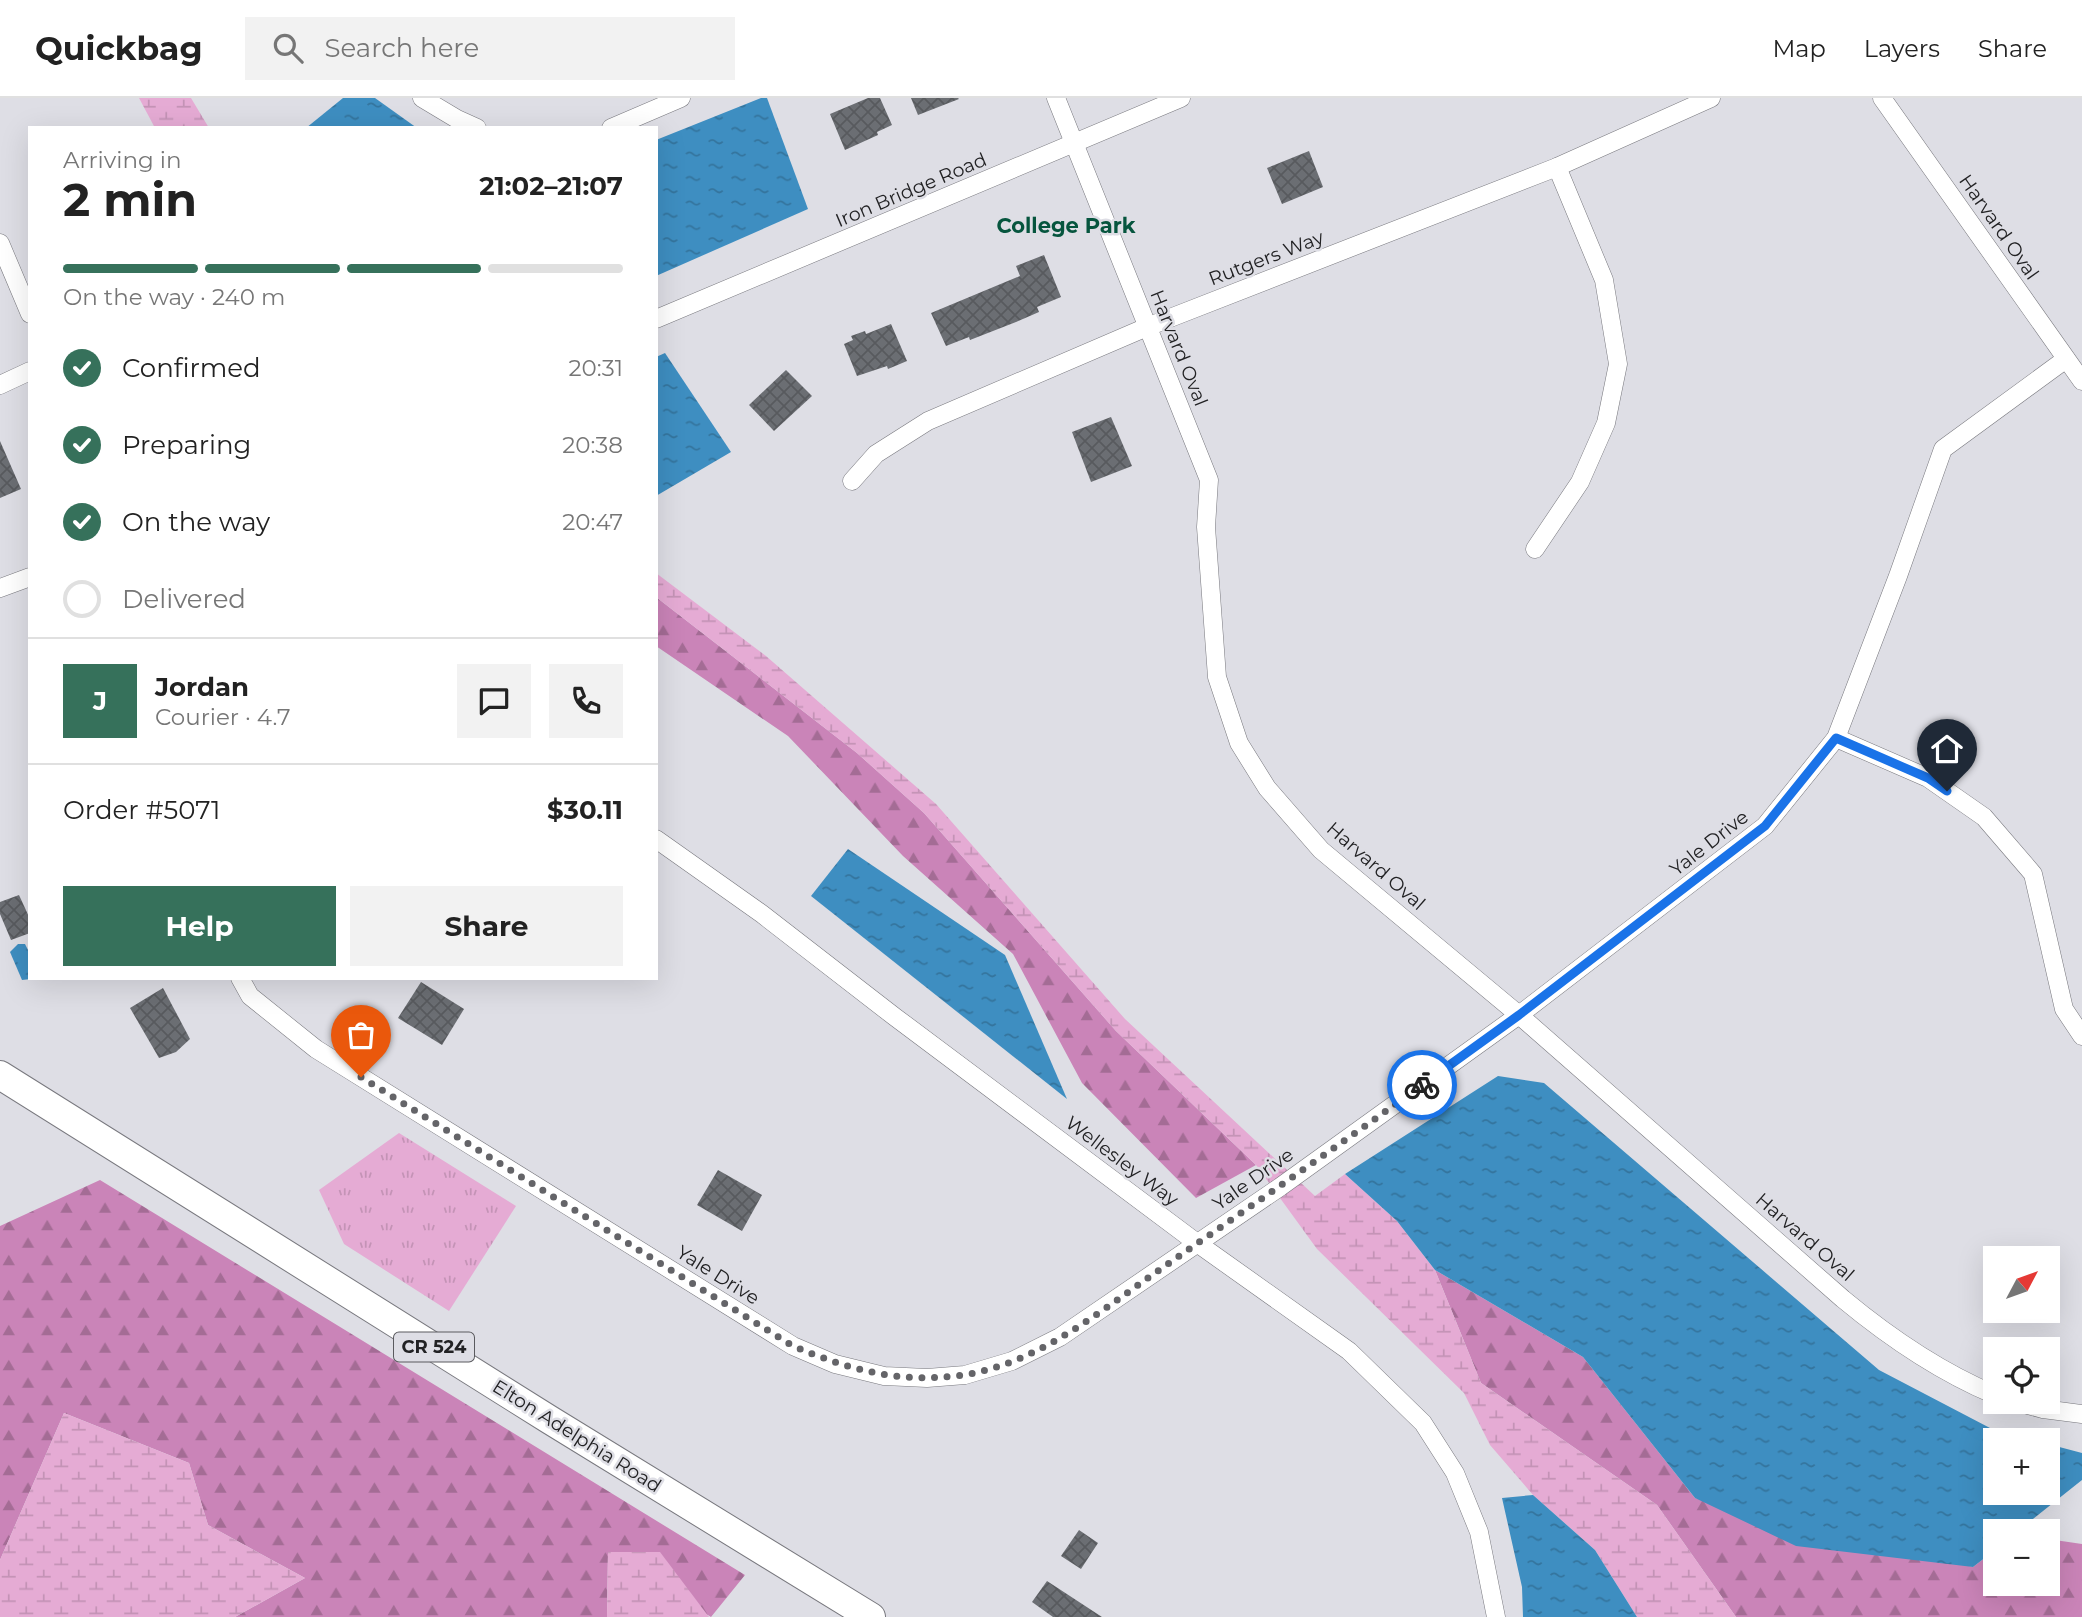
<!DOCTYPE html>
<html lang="en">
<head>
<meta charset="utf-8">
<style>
	:root { --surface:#fff; --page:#f2f2f2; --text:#222; --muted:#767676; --line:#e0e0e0; --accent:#36715b }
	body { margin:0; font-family:Montserrat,sans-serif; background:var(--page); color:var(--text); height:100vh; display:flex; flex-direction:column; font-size:26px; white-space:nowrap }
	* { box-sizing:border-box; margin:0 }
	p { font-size:23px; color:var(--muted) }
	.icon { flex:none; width:38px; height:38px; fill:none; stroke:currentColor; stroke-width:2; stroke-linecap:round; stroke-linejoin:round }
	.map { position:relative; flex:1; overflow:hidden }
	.side { position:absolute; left:28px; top:28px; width:630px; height:854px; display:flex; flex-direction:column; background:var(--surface); border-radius:0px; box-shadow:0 7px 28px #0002 }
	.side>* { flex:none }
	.needle { width:46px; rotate:49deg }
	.tools { position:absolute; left:1983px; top:1148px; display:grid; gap:14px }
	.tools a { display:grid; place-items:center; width:77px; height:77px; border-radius:0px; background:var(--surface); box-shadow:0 7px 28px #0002; font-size:35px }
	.pin { position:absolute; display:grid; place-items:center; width:60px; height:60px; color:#fff; margin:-72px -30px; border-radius:50% 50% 50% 0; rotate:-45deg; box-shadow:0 0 7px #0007 }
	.pin .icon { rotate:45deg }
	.courier { position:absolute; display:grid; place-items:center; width:70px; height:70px; margin:-35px; border:5px solid #1a73e8; border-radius:50%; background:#fff; color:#222; box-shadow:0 2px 9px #0007 }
	.head em { font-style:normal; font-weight:700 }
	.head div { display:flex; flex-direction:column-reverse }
	.head { display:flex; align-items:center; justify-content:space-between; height:119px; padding:0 35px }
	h1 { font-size:46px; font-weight:700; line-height:52px }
	.bar { display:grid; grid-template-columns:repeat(4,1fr); gap:10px 7px; align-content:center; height:84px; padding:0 35px }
	.bar i { height:9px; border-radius:5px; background:var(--line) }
	.bar .current { background:var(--accent) }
	.bar p { grid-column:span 4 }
	.line { display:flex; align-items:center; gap:18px; padding:0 35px; border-top:2px solid var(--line) }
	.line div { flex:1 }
	.round { display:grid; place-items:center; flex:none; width:74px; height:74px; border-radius:0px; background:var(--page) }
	ol { padding:0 35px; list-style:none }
	li { display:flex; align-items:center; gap:21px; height:77px }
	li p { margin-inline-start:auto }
	li .icon { padding:7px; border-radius:50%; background:var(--accent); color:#fff; stroke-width:4 }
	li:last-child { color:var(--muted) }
	li i { width:38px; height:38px; border:4px solid var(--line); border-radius:50% }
	.action { display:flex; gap:14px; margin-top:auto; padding:14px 35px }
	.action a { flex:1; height:80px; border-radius:0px; background:var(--accent); color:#fff; font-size:28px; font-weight:700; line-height:80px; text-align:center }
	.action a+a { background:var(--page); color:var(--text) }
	header { display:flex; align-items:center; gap:42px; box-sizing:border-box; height:98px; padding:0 35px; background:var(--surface); border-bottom:2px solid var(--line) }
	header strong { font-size:33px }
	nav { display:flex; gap:38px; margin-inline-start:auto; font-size:24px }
	.search { width:490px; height:63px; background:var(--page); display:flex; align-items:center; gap:18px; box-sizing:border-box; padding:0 24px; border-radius:0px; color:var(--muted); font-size:26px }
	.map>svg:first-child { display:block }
</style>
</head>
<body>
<header>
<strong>Quickbag</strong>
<div class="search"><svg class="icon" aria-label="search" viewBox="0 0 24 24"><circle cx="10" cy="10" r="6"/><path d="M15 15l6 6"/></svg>Search here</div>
<nav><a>Map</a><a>Layers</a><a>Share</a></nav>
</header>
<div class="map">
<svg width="2082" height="1519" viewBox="0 0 2082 1519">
	<defs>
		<pattern id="grass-tufts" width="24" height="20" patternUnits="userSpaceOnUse" patternTransform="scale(1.75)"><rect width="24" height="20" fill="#e5abd4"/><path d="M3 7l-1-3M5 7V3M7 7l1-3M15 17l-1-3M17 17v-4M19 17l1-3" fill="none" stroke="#c493b6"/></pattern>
		<pattern id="forest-firs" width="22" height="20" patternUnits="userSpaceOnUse" patternTransform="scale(1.75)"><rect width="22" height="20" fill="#ca84b8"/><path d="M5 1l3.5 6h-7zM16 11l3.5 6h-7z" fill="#a46c95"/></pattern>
		<pattern id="wetland-marsh" width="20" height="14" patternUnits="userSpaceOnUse" patternTransform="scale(1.75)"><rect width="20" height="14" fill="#e5abd4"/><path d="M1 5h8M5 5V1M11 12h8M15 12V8" fill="none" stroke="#c493b6"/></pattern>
		<pattern id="water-ripples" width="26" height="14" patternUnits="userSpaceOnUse" patternTransform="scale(1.75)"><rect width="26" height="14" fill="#3e8ec1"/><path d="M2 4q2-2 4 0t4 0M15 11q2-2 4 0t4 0" fill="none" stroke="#34749d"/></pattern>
		<pattern id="building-cross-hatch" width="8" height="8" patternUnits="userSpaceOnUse" patternTransform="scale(1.75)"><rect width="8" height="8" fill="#6b6e73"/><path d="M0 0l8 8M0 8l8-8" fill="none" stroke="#585a5e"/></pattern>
	</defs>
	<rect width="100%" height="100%" fill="#dedee5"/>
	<!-- grass -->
	<path fill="url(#grass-tufts)" d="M399 1035 516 1108 449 1213 344 1146 319 1092Z"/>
	<!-- forest -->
	<g fill="url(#forest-firs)">
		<path d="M656 499 857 655 924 715 1116 933 1256 1067 1196 1100 1082 985 1013 856 903 758 788 638 656 548Z"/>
		<path d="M100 1082 745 1477 711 1519 608 1454 607 1519H235L305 1480 208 1427 189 1365 64 1315 0 1462V1128Z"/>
		<path d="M1435 1172 1583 1259 1695 1400 1973 1469 1995 1452V1486H2048V1441L2082 1446V1519H1736L1657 1407 1481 1285Z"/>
	</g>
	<!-- wetland -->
	<g fill="url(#wetland-marsh)">
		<path d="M139 0H191L209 30H155Z"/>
		<path d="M656 475 766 558 936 706 1125 921 1315 1098 1345 1076 1397 1123 1435 1172 1481 1285 1657 1407 1736 1519H1637L1595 1452 1533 1397 1490 1347 1464 1295 1317 1151 1256 1067 1116 933 924 715 857 655 656 499Z"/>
		<path d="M64 1315 189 1365 208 1427 305 1480 235 1519H0V1462Z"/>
		<path d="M608 1454H660L709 1519H607Z"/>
	</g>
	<!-- water -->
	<g fill="url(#water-ripples)">
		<path d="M343 0H375L417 30H306Z"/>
		<path d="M761 0H767L808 111 656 178V42Z"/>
		<path d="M665 255 731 354 656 398V259Z"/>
		<path d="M848 751 1005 857 1067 1001 811 798Z"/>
		<path d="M18 846H25L30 856 31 881 22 882 10 854Z"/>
		<path d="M1498 978 1544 985 1879 1272 1990 1330 2034 1342H1995V1395H2048V1346L2082 1355V1382L2018 1433H1995V1452L1973 1469 1796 1448 1695 1400 1583 1259 1435 1172 1397 1123 1345 1076Z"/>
		<path d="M1533 1397 1595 1452 1637 1519H1523L1522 1489 1502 1400Z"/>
	</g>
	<!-- building -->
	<g fill="url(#building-cross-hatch)">
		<path d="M868 0H880L892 27 877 34 878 37 845 52 830 16Z"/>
		<path d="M911 0H958L959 1 918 17Z"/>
		<path d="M1309 53 1323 89 1282 106 1267 70Z"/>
		<path d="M1044 157 1061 199 1037 209 1039 214 1016 224 970 242 969 239 946 248 931 215 1020 178 1016 168Z"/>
		<path d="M891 226 907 263 888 271 887 268 857 278 844 246 853 242 851 238 865 233 866 236Z"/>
		<path d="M786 272 812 298 774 333 749 307Z"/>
		<path d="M1111 319 1132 368 1091 384 1072 334Z"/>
		<path d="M0 343 21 391 0 400Z"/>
		<path d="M19 797 30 821V835L11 842 0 816V804Z"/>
		<path d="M421 884 464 911 442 947 398 920Z"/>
		<path d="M163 890 190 941 176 954 159 960 130 910Z"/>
		<path d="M718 1072 762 1097 742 1133 697 1107Z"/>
		<path d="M1079 1432 1098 1445 1081 1471 1061 1458Z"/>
		<path d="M1047 1483 1102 1519H1053L1032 1504Z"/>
	</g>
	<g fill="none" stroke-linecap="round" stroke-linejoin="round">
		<defs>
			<g id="street">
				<path d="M422 0 457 21 477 30"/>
				<path d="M1056 0 1209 382 1206 429 1217 579 1239 645 1267 690 1321 752 1519 917 1843 1201C1890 1240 1938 1273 1995 1297"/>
				<path d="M1882 0 2082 283"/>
				<path d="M611 30 681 0"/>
				<path d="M0 145 30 216"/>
				<path d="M656 221 1181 0"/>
				<path d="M0 287 30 273"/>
				<path d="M852 383 876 356 928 323 1147 229 1557 69 1711 0"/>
				<path d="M1535 451 1580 384 1606 325 1618 266 1604 182 1557 69"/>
				<path d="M0 490 30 479"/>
				<path d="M1836 640 1928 680 1984 719 2033 776 2064 911 2082 938"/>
				<path d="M656 741 762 816 895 919 1197 1145 1349 1253 1423 1325 1455 1375 1479 1434 1496 1519"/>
				<path d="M240 880 250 898 316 951 793 1248 835 1266 884 1278 927 1280 965 1277 1012 1263 1060 1239 1280 1089 1519 917 1765 728 1836 640 1898 478 1943 351 2066 261"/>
				<path d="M2017 1304 2043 1311 2082 1316"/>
			</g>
			<path id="primary" d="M0 977 550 1322 871 1519"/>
		</defs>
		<!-- street casing -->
		<use href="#street" stroke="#78787e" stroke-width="19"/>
		<!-- primary casing -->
		<use href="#primary" stroke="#78787e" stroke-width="30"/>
		<!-- street -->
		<use href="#street" stroke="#fff" stroke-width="18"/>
		<!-- primary -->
		<use href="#primary" stroke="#fff" stroke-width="28"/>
	</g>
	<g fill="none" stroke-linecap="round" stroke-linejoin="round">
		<!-- done -->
		<path stroke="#646468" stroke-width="7" stroke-dasharray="0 12.6" d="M361 979 793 1248C850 1272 900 1286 963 1277 1043 1265 1110 1205 1175 1161 1258 1103 1341 1046 1422 987"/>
		<!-- route -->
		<path stroke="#1a73e8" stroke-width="9" d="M1422 987 1519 917 1765 728 1836 640 1928 680 1947 693"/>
	</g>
	<g text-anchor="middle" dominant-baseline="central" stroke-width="5" stroke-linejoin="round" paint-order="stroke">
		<!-- shield labels -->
		<rect fill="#dedee5" stroke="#5a5a5e" stroke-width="2" x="394" y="1234.5" width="80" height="29" rx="5"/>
		<g font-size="18" font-weight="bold" fill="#222224">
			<text x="434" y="1249">CR 524</text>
		</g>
		<!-- street labels -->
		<g font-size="19" fill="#222224" stroke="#dedee5">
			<text transform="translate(911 92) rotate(-23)">Iron Bridge Road</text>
			<text transform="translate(1999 129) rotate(55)">Harvard Oval</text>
			<text transform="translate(1266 160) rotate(-21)">Rutgers Way</text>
			<text transform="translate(1179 250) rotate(68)">Harvard Oval</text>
			<text transform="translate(1709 745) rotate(-38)">Yale Drive</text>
			<text transform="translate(1376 768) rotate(41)">Harvard Oval</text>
			<text transform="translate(1122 1063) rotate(37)">Wellesley Way</text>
			<text transform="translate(1253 1081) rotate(-35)">Yale Drive</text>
			<text transform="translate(1805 1139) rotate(41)">Harvard Oval</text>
			<text transform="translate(718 1177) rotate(32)">Yale Drive</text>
			<text transform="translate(577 1338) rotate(32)">Elton Adelphia Road</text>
		</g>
		<!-- neighbourhood labels -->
		<g font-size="21" font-weight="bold" fill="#06553e" stroke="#dedee5">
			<text x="1066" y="127">College Park</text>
		</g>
	</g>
</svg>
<div class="tools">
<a><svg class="needle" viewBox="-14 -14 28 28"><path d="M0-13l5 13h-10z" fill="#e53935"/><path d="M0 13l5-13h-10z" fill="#767676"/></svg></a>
<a><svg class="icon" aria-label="locate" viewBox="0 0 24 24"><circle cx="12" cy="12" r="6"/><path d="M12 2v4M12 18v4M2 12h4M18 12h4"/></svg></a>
<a>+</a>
<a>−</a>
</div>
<div class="pin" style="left:361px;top:979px;background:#ea580c"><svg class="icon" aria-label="bag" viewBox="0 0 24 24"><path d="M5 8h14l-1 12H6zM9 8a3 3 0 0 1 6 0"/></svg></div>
<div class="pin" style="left:1947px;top:693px;background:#1f2937"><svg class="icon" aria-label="home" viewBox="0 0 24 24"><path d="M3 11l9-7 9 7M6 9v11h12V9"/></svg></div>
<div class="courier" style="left:1422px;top:987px"><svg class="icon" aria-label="bike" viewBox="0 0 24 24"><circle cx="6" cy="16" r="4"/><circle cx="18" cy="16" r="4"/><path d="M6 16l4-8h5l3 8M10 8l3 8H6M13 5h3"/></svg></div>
<section class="side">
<div class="head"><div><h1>2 min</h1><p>Arriving in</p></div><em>21:02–21:07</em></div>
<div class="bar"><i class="current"></i><i class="current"></i><i class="current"></i><i></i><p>On the way · 240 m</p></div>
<ol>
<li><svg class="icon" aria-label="check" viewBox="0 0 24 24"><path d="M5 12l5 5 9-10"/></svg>Confirmed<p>20:31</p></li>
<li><svg class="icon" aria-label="check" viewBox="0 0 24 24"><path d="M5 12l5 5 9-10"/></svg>Preparing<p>20:38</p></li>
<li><svg class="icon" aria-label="check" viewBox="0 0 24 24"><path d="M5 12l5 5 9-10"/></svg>On the way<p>20:47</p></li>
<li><i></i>Delivered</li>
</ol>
<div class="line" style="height:126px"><b class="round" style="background:var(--accent);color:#fff">J</b><div><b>Jordan</b><p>Courier · 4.7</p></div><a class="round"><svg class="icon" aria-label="chat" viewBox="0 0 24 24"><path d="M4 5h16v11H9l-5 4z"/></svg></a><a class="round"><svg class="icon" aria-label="phone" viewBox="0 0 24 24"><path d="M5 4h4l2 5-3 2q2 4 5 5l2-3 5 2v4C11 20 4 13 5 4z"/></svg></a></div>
<div class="line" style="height:91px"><div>Order #5071</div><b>$30.11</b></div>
<div class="action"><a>Help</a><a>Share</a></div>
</section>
</div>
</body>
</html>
